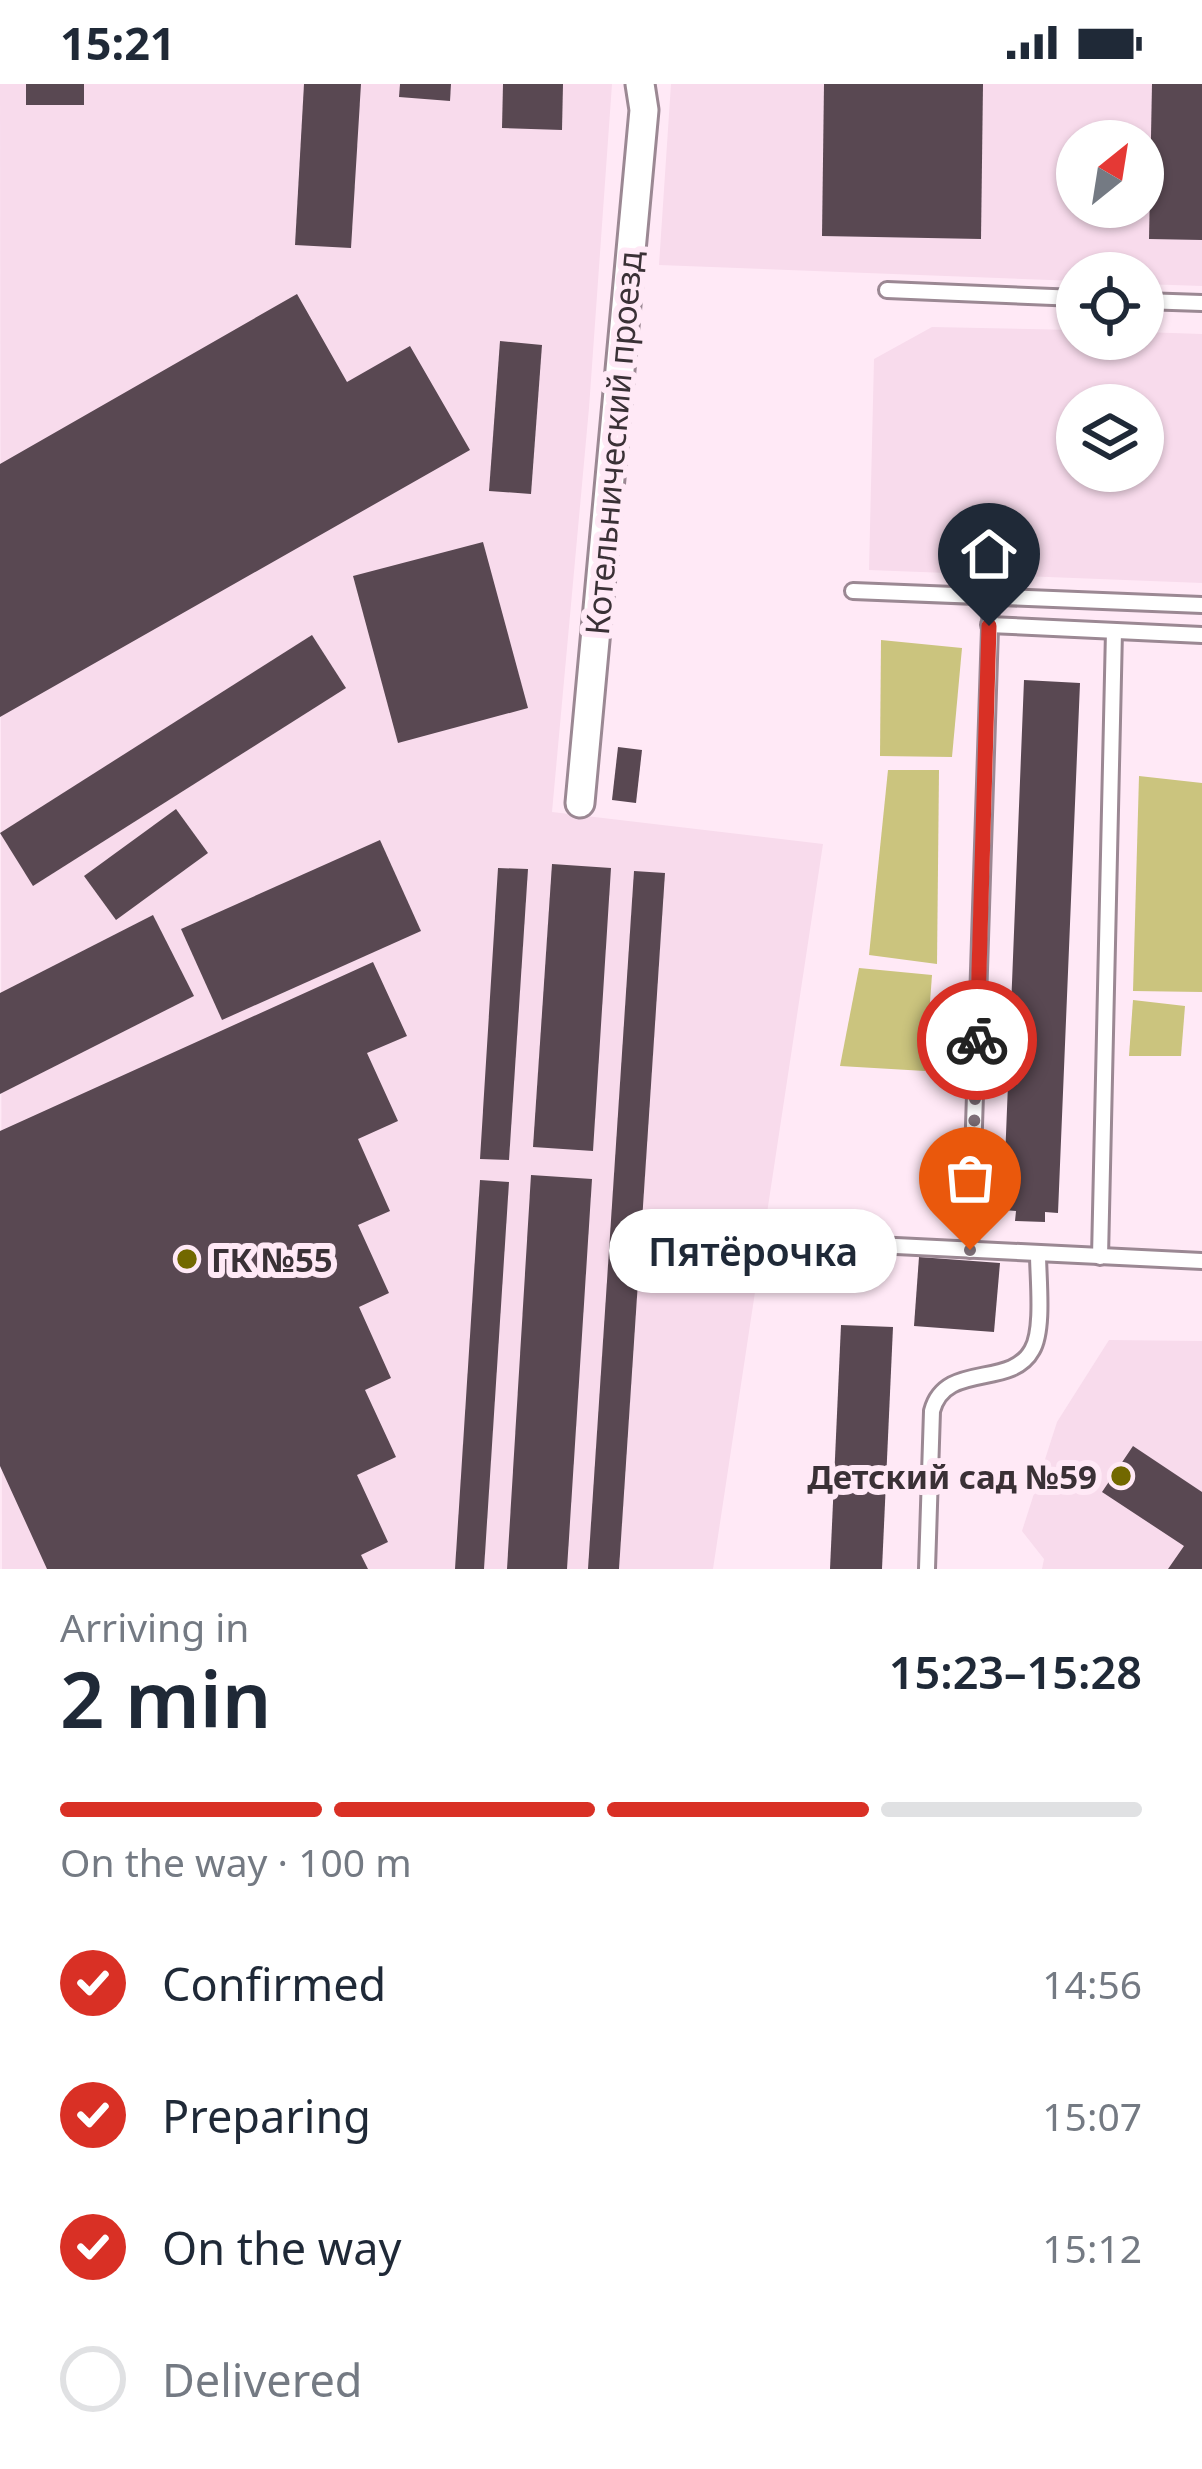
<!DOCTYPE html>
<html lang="en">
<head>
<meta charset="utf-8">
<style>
	:root { --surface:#fff; --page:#f2f2f3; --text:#1f2937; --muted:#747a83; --line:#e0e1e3; --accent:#d93025 }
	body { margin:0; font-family:"Noto Sans",sans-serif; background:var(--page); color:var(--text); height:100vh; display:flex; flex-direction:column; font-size:45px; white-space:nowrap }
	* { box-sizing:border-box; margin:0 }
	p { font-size:39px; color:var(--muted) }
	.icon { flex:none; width:66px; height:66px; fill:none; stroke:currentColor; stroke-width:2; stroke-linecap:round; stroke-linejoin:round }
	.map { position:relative; height:1485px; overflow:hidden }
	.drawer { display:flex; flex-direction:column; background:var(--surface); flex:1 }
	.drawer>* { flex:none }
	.needle { width:78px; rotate:30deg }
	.fabs { position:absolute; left:1056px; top:36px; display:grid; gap:24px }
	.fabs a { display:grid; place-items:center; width:108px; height:108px; border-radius:50%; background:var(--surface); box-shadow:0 3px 9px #0004; font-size:60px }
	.pin { position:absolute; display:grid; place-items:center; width:102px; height:102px; color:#fff; margin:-123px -51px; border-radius:50% 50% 50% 0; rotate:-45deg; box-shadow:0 0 12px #0007 }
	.pin .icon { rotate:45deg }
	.courier { position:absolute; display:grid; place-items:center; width:120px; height:120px; margin:-60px; border:9px solid #d93025; border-radius:50%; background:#fff; color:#222; box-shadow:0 3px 15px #0007 }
	.bubble { position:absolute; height:84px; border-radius:42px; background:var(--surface); box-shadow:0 3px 9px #0004; font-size:39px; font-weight:600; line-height:84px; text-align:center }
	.head em { font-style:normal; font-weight:600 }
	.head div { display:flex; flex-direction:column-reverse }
	.head { display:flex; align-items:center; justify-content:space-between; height:204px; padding:0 60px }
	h1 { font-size:78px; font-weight:600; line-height:90px }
	.bar { display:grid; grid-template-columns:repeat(4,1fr); gap:18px 12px; align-content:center; height:144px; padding:0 60px }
	.bar i { height:15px; border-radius:9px; background:var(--line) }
	.bar .on { background:var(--accent) }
	.bar p { grid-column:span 4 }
	ol { padding:0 60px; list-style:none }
	li { display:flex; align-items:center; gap:36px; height:132px }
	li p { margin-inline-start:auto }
	li .icon { padding:12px; border-radius:50%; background:var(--accent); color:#fff; stroke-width:4 }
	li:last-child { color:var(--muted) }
	li i { width:66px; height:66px; border:6px solid var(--line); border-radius:50% }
	.status { display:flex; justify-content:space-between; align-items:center; height:84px; padding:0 60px; background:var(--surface); direction:ltr }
	.status svg { height:33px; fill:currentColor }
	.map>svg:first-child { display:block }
</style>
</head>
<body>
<div class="status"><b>15:21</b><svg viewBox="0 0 49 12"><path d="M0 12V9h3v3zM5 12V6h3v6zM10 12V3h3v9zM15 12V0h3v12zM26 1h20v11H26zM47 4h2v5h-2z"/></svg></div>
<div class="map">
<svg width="1202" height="1485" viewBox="0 0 1202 1485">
	<rect width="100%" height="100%" fill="#ffe9f6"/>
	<!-- built -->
	<g fill="#f8dbec" fill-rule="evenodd">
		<path d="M0 0H612L589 324 552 728 823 760 713 1485H2Z"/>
		<path d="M671 0H1202V202L1143 200V189H1077V197L659 181ZM1077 57H1143V123H1077Z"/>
		<path d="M932 243 1077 246V255H1143V248L1202 250V499L869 486 874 275ZM1143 321V387H1077V321Z"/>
		<path d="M1109 1256 1202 1257V1485H1042L1044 1475 1022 1447 1057 1338Z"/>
	</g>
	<!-- green -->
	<g fill="#cbc47e">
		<path d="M881 556 962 564 952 673 880 672Z"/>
		<path d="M888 686H939L937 880 869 871Z"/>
		<path d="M1139 692 1202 699V908L1133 907Z"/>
		<path d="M859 884 932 891 925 987 840 982Z"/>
		<path d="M1133 916 1185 922 1181 972H1129Z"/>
	</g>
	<!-- building -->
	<g fill="#594852">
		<rect x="26" y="0" width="58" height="21"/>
		<path d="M304 0H361L351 164 295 161Z"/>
		<path d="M400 0H451L450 17 399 13Z"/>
		<path d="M503 0H563L562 46 502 44Z"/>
		<path d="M824 0H983L981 155 822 152Z"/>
		<path d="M1152 0H1202V156L1149 155Z"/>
		<path d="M297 210 347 298 410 262 470 366 0 633V380Z"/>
		<path d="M500 257 542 261 531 410 489 407Z"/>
		<path d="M483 458 528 624 398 659 353 492Z"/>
		<path d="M312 551 346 604 33 802 0 749Z"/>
		<path d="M1024 596 1080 599 1058 1129 1045 1128V1138L1015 1137 1016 1127 1003 1126Z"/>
		<path d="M618 663 642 666 636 719 612 716Z"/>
		<path d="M176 725 208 769 116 836 84 792Z"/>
		<path d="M380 756 421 847 222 936 181 845Z"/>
		<path d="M552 780 611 784 593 1067 533 1063Z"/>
		<path d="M498 784 528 785 509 1076 480 1075Z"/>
		<path d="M634 787 665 789 619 1485H588Z"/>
		<path d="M153 831 194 912 0 1010V909Z"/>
		<path d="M373 878 407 952 367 969 398 1037 358 1055 390 1127 358 1141 389 1209 359 1223 391 1294 365 1306 396 1373 357 1391 388 1458 361 1471 368 1485H47L0 1382V1047Z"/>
		<path d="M531 1091 592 1095 567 1485H507Z"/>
		<path d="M480 1096 509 1098 484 1485H455Z"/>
		<path d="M919 1173 1000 1179 994 1248 914 1242Z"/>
		<path d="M841 1241 893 1243 882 1485H830Z"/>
		<path d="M1133 1362 1202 1408V1485H1168L1184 1462 1102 1408Z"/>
	</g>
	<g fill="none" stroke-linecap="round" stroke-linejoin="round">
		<defs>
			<g id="lane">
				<path d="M887 206 1077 214"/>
				<path d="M1143 217 1202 219"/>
				<path d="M853 507 1202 521"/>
				<path d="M989 541 1202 551"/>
				<path d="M835 1159 1202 1177"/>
				<path d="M970 1166 991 513"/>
				<path d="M1100 1173 1114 547"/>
				<path d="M927 1485 932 1327C945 1277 1011 1305 1032 1266 1044 1246 1038 1194 1038 1170"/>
			</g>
			<path id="street" d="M580 719 644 26 640 0"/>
		</defs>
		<!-- lane casing -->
		<use href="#lane" stroke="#9b8893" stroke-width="20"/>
		<!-- street casing -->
		<use href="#street" stroke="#9b8893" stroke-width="33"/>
		<!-- lane -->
		<use href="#lane" stroke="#fff" stroke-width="14"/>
		<!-- street -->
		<use href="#street" stroke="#fff" stroke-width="27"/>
	</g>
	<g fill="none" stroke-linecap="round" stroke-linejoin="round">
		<!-- done -->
		<path stroke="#7f7179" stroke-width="12" stroke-dasharray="0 21.6" d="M970 1166 977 956"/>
		<!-- route -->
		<path stroke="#d93025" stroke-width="15" d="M977 956 989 542"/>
	</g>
	<!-- markers -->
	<g fill="#726800" stroke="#ffe9f6" stroke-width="4.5">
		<circle cx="187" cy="1175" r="12"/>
		<circle cx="1121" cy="1392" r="12"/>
	</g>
	<g text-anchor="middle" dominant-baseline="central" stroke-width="12" stroke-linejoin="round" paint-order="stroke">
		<!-- street labels -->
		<g font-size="33" fill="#3a3136" stroke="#ffe9f6">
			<text transform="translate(613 359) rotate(-85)">Котельнический проезд</text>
		</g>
		<!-- poi labels -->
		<g font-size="33" font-weight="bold" fill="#3a3136" stroke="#ffe9f6" text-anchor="start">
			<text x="211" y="1175">ГК №55</text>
			<text x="1097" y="1392" text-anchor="end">Детский сад №59</text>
		</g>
	</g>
</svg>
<div class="fabs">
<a><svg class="needle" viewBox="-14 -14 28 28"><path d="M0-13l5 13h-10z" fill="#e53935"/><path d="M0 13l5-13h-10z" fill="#747a83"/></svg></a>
<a><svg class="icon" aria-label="locate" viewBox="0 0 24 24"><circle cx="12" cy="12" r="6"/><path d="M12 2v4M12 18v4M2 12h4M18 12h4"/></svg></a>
<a><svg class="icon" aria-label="layers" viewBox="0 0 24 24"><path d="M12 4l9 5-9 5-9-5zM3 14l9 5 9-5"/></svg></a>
</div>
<div class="pin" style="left:970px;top:1166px;background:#ea580c"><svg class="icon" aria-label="bag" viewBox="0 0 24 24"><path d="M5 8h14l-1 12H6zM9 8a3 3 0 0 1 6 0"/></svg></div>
<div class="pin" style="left:989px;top:542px;background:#1f2937"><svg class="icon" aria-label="home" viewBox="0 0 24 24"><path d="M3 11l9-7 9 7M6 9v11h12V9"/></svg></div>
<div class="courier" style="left:977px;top:956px"><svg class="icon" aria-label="bike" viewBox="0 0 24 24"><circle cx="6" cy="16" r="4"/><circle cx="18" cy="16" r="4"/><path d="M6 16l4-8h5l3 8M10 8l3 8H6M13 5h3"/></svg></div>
<div class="bubble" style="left:609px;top:1125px;width:288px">Пятёрочка</div>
</div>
<section class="drawer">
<div class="head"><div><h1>2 min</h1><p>Arriving in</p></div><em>15:23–15:28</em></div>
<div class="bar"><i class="on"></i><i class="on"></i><i class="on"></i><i></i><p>On the way · 100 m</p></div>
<ol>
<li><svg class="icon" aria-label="check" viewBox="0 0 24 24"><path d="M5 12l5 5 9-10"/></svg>Confirmed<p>14:56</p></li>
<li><svg class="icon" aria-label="check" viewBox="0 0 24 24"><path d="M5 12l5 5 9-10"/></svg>Preparing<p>15:07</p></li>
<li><svg class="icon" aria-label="check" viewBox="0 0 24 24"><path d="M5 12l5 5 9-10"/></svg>On the way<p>15:12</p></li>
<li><i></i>Delivered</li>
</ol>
</section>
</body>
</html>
